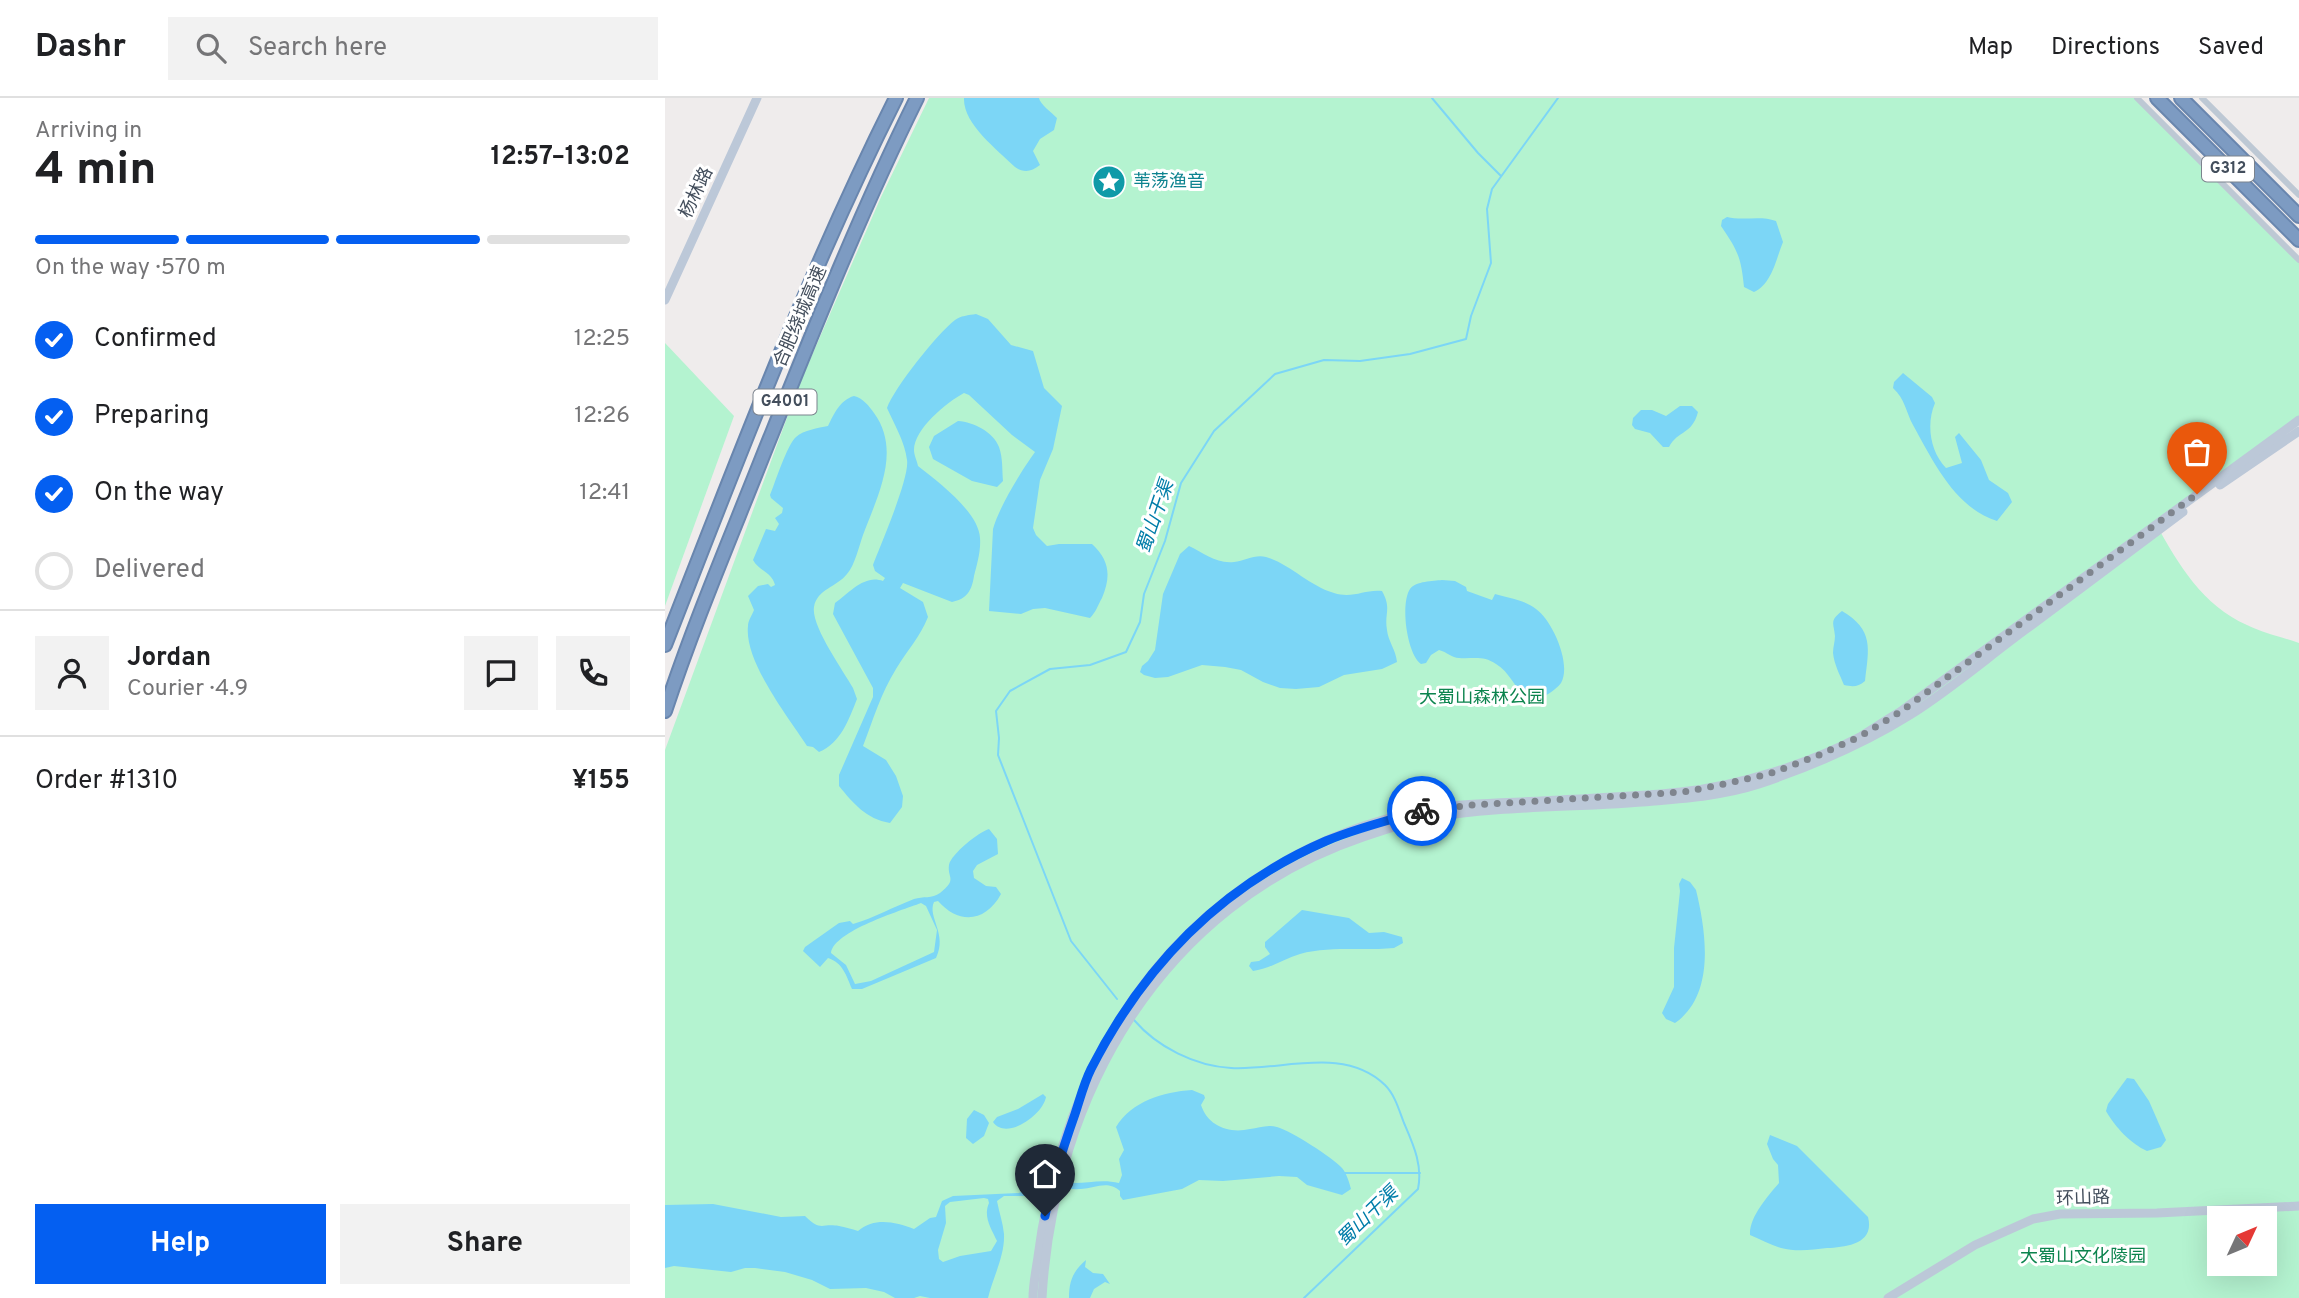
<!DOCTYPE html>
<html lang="en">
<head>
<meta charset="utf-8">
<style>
	:root { --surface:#fff; --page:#f2f2f2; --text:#202124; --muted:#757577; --line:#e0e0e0; --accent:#045ff1 }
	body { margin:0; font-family:Overpass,"Noto Sans SC",sans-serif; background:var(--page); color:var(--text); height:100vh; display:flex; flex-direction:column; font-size:26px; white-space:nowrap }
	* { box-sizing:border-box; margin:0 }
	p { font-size:23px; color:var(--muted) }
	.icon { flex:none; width:38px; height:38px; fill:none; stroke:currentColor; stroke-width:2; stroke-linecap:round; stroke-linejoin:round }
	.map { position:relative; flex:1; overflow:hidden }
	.side { display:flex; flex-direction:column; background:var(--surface); width:665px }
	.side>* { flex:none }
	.needle { width:46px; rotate:46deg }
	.fabs { position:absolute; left:1542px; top:1108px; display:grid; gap:14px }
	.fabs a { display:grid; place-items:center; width:70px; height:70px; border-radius:0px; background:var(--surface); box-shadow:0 7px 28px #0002; font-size:35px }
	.pin { position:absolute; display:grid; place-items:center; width:60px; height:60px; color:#fff; margin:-72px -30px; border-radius:50% 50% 50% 0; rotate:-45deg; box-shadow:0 0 7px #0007 }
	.pin .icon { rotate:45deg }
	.courier { position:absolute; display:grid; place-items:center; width:70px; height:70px; margin:-35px; border:5px solid #045ff1; border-radius:50%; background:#fff; color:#222; box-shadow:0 2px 9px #0007 }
	.summary em { font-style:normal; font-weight:700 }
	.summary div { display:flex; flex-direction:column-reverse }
	.summary { display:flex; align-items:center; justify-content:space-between; height:119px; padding:0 35px }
	h1 { font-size:46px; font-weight:700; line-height:52px }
	.bar { display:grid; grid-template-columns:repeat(4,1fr); gap:10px 7px; align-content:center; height:84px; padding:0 35px }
	.bar i { height:9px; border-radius:5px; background:var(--line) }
	.bar .current { background:var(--accent) }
	.bar p { grid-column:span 4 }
	.line { display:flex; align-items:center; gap:18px; padding:0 35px; border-top:2px solid var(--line) }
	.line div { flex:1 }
	.round { display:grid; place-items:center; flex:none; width:74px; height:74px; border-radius:0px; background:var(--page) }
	ol { padding:0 35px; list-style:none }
	li { display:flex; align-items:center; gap:21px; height:77px }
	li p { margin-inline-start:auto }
	li .icon { padding:7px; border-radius:50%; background:var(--accent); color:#fff; stroke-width:4 }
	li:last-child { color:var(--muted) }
	li i { width:38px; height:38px; border:4px solid var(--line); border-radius:50% }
	.button { display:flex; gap:14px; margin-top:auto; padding:14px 35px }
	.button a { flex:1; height:80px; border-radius:0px; background:var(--accent); color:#fff; font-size:28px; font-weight:700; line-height:80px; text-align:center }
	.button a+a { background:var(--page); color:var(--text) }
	header { display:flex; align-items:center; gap:42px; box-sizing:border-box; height:98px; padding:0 35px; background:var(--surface); border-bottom:2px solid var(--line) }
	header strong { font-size:33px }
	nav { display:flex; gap:38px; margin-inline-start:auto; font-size:24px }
	.search { width:490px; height:63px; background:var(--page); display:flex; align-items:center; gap:18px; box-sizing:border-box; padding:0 24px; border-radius:0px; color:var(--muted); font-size:26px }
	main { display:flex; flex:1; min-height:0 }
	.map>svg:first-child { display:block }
</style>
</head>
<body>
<header>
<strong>Dashr</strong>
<div class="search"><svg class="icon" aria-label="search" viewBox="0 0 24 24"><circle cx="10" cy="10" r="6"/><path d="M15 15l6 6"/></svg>Search here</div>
<nav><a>Map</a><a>Directions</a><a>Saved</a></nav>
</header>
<main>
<section class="side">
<div class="summary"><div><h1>4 min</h1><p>Arriving in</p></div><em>12:57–13:02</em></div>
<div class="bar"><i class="current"></i><i class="current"></i><i class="current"></i><i></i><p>On the way · 570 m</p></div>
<ol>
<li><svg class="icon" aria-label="check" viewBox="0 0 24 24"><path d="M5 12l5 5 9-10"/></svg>Confirmed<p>12:25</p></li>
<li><svg class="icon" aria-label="check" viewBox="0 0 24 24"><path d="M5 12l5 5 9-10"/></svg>Preparing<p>12:26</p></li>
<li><svg class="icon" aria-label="check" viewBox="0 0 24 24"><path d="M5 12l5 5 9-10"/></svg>On the way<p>12:41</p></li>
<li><i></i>Delivered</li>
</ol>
<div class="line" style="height:126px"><a class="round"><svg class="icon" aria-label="person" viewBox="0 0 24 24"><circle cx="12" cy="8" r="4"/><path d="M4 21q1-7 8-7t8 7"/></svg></a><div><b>Jordan</b><p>Courier · 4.9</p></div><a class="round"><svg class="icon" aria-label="chat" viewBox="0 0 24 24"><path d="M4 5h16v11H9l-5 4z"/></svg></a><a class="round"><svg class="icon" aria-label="phone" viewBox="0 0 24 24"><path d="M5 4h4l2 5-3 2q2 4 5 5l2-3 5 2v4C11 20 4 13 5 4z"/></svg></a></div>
<div class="line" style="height:91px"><div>Order #1310</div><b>¥155</b></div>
<div class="button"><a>Help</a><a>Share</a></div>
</section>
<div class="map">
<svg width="1634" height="1200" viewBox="0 0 1634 1200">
	<rect width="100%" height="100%" fill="#efecec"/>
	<!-- green -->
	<g fill="#b4f3d0" fill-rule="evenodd">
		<path d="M264 0H1472L1634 162V322L1491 426C1513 466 1538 508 1582 527 1598 535 1617 539 1634 545V1200H0V652L134 287 216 99ZM1554 1120H1600V1166H1554Z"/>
		<path d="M0 245 69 318 0 508Z"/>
	</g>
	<!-- water -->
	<g fill="#7cd6f6" fill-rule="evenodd">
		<path d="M299 0H374C375 6 387 15 392 20L389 32 375 41 368 53 375 67C366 74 359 75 350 69 332 51 298 26 299 0Z"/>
		<path d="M1062 119C1078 123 1096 117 1111 123L1118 144C1111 161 1107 186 1089 194L1079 189C1076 159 1073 153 1056 128L1057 122Z"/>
		<path d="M311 216 323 221 346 247 368 253 379 290 397 308 388 351 375 382 368 430 371 437 382 448 394 446H427C445 463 446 478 437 500 433 507 431 514 425 520L380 510 368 511 356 516 324 513 328 431C334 409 357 372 370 354L347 337 304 297 299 295C282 304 249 331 249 352 249 357 252 363 253 368 272 383 314 414 315 440 316 453 312 466 309 478 307 492 302 501 287 504L238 485 235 490 258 504 263 519C254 541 243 551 231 571 216 595 208 622 198 648L221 662 231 678 238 698 237 709 225 725C201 721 188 705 174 688V677L208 599V590L168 516 170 505C185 494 200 476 218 483L220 480 210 473 208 467C216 446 245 379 242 362 240 344 229 326 222 310 229 290 272 236 290 222 295 218 304 217 311 216Z"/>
		<path d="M1238 275 1267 299 1270 305C1261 326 1265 353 1281 370L1297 365 1290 339 1294 335 1316 362 1324 382 1343 395 1347 404 1332 423C1290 410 1268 363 1248 327 1241 314 1240 301 1228 290L1229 284Z"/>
		<path d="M189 298C198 300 204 308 209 315 237 353 212 399 198 437 194 448 190 467 182 476 172 489 152 491 149 509 146 528 178 572 188 590L192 601C184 621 176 645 154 654L148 649 142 648C123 619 79 563 83 528 83 523 87 517 89 512L83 498 93 488 103 486 106 489 110 487C107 474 94 473 88 462L101 431 110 433 114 426 110 420 117 415 118 410 106 400 105 397C110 385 122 347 131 339 139 332 153 330 163 328 169 316 175 302 189 298Z"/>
		<path d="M1015 308H1027L1033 314C1027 337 1013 332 1004 349H998L985 335 970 331 967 327 968 320 976 312H987L1001 318Z"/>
		<path d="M293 323C309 324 328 334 334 349 338 360 337 372 338 383L332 389 307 383 268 361 264 349 269 338Z"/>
		<path d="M524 448C539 455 551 466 569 464 580 463 590 456 601 459 625 466 644 488 669 495 688 501 700 491 717 493 727 511 719 515 722 532 723 543 731 552 732 564L717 571 679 577 654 589 631 591 615 590 598 584 576 572 560 569 537 567 503 579 490 580 479 577 475 574 477 568 483 563 490 552 498 496 515 456Z"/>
		<path d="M777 482 790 483 801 489 802 493 827 502 830 496C843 500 860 502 871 511 887 522 907 566 896 585 891 592 878 600 869 603 852 598 847 575 831 566 818 557 809 561 794 560 787 560 782 554 774 552L766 557 761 565 756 566C742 556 735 506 745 491 751 483 768 483 777 482Z"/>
		<path d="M1177 513C1209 532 1204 550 1200 583 1193 589 1188 589 1179 587 1175 577 1169 566 1168 555 1168 549 1170 543 1170 538 1169 525 1164 523 1177 513Z"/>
		<path d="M324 731 332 741 333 756 312 767 308 773 309 780 321 788 331 789 336 796C321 824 294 827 273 803L269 804C262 819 283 836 271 860L197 891H187C181 877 178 865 163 860L155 869 138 853 140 849 174 825 185 823 188 826C209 820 228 809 249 801 258 798 267 801 275 795 293 781 282 780 284 767 286 756 314 734 324 731ZM256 805 261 808 272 832 269 854 206 883 190 886 181 867 166 855C169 833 235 813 256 805Z"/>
		<path d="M1017 780 1025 784 1031 792C1041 833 1051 897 1010 925L1001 921 997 915 1009 889V850L1015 793 1014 786Z"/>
		<path d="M637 812 684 820 704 835 719 834 737 839 738 845 729 850C699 853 665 848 635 856 618 861 605 871 588 873L584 868 586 864 594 863 605 856 600 849V844Z"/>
		<path d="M1462 980 1469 981 1484 1003 1501 1042 1496 1049 1482 1053C1466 1046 1450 1029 1441 1013L1443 1006Z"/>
		<path d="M527 992 539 997 540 1000 536 1007C543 1028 564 1036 585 1031 594 1030 602 1026 612 1029 626 1033 667 1059 677 1070 682 1076 684 1084 686 1091L677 1097 642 1087 632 1079 614 1078 558 1083 534 1082 517 1091 458 1102 455 1098V1093C443 1082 430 1090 416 1091 403 1092 388 1088 375 1087L361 1098H339L332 1103C334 1114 338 1125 339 1136 340 1158 328 1179 323 1200H265L255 1198 249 1200H230L219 1194 201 1190 165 1191 147 1182 120 1174 90 1170H80L66 1174 9 1168 0 1170V1107L48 1106 116 1119 140 1118C156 1134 156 1125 174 1128 180 1129 187 1131 193 1133 210 1119 230 1124 249 1131L265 1120 271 1119 277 1103 288 1098 354 1095C362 1092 366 1086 374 1084 385 1082 398 1084 409 1085 424 1085 438 1081 454 1085L457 1077 454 1061 459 1052 451 1029C467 1003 498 994 527 992ZM319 1100 323 1101 324 1105C318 1119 326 1130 332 1143L326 1153 295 1158 278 1164 274 1161 273 1152 281 1125 280 1108 285 1104Z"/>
		<path d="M378 996 381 999C378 1017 341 1043 328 1024L332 1019 353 1011Z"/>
		<path d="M309 1012 319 1017 324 1025 319 1038 308 1046 301 1040 302 1021Z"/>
		<path d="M1105 1037 1132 1048 1203 1119C1210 1146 1181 1149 1162 1150 1147 1152 1131 1154 1116 1150 1106 1147 1095 1141 1085 1137 1084 1119 1103 1098 1114 1085L1113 1067 1108 1061 1102 1046Z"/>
		<path d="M421 1162 420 1169 428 1175 438 1176 445 1186 440 1184 429 1191 425 1200H404C404 1183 408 1173 421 1162Z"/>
	</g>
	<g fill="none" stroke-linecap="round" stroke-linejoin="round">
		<!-- stream -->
		<g stroke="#7cd6f6" stroke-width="2">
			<path d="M767 0 813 55 836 78"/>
			<path d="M452 901 406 843 333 657 334 640 331 613 345 593 385 571 425 567 461 554 475 524 479 496 500 443 516 385 549 333 610 276 659 262 695 263 745 256 801 241 806 218 826 165 822 111 827 91 893 0"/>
			<path d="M469 922C492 949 530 968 566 970 616 973 679 947 720 987 730 997 734 1012 739 1025 748 1046 758 1067 753 1091L639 1200"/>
			<path d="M679 1075H755"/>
		</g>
		<defs>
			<g id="highway">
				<path d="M1492 0 1634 142"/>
				<path d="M1516 0 1634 118"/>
				<path d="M0 547C72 363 142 177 231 0"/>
				<path d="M0 613C29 525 65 441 99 355 147 236 195 115 252 0"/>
			</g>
		</defs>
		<!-- highway casing -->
		<use href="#highway" stroke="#6986ae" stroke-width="16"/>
		<!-- street -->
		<g stroke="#bdc8d4" stroke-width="6">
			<path d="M1472 0 1634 162"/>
			<path d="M1537 0 1634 97"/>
		</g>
		<!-- secondary -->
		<g stroke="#bcc8d8" stroke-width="9">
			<path d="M0 202 92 0"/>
			<path d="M1555 387 1634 333"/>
			<path d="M368 1200C368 1186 371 1173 373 1159 382 1086 407 1007 442 943 509 822 623 739 759 712 797 705 837 705 876 703 922 700 970 699 1016 694 1074 688 1143 666 1195 639 1208 631 1221 622 1235 614L1634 322"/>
			<path d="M377 1200C389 995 497 807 698 739 719 732 741 724 763 720 838 707 914 710 989 703 1024 700 1060 697 1094 686 1147 668 1197 647 1245 617 1285 592 1322 560 1360 532 1413 492 1466 453 1518 414"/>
			<path d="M1223 1200 1310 1147 1368 1121 1395 1116 1492 1115 1634 1108"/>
		</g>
		<!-- highway -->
		<use href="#highway" stroke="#7d9bc2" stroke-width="12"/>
	</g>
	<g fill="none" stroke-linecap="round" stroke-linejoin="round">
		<!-- done -->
		<path stroke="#7f858e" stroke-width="7" stroke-dasharray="0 12.6" d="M757 713 808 707 1018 694 1050 688 1104 676 1154 657 1194 639 1235 614 1532 396"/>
		<!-- route -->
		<path stroke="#045ff1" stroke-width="9" d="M380 1118C387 1083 398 1050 410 1016 415 1001 419 985 426 971 478 869 555 789 661 743 692 730 724 722 757 713"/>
	</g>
	<!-- icons -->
	<defs>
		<symbol id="sight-disc" viewBox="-11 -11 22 22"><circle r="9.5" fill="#0f9aa8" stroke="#fff"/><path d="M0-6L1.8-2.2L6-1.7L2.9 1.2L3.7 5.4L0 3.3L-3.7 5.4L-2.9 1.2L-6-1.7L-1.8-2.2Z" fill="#fff"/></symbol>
	</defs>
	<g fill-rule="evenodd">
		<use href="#sight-disc" x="425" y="65" width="38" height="38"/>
	</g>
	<g text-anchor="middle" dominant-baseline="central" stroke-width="6" stroke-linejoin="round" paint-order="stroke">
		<!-- shield labels -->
		<g fill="#fff" stroke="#7b838d" stroke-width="2">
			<rect x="1537" y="58.5" width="52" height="25" rx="5"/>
			<rect x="88.5" y="291.5" width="63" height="25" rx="5"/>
		</g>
		<g font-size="16" font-weight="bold" fill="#434e5c">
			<text x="1563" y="71">G312</text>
			<text x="120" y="304">G4001</text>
		</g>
		<!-- culture labels -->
		<g font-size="18" fill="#0d838f" stroke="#fff" text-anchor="start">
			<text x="468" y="84">苇荡渔音</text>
		</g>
		<!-- street labels -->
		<g font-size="18" fill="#434e5c" stroke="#fff">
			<text transform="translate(32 95) rotate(-65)">杨林路</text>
			<text transform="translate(136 219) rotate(-67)">合肥绕城高速</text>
			<text transform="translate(1418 1101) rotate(-2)">环山路</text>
		</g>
		<!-- park labels -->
		<g font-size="18" fill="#0c844e" stroke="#fff">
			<text x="817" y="600">大蜀山森林公园</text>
			<text x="1418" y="1159">大蜀山文化陵园</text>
		</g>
		<!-- water labels -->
		<g font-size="19" font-style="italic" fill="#017da9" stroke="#fff">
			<text transform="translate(491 419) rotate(-71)">蜀山干渠</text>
			<text transform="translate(703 1119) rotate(-44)">蜀山干渠</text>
		</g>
	</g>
</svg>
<div class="fabs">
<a><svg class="needle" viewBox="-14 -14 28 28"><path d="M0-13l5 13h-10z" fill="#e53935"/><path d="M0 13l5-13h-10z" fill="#757577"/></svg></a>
</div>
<div class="pin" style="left:1532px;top:396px;background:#ea580c"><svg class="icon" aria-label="bag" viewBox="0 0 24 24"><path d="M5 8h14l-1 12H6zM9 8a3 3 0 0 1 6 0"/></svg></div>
<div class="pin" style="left:380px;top:1118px;background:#1f2937"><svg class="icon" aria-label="home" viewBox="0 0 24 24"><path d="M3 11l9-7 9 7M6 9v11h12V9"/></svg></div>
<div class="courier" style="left:757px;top:713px"><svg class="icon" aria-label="bike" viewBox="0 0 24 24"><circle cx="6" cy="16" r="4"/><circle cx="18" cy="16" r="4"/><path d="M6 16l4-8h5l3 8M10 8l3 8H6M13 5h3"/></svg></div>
</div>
</main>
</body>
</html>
